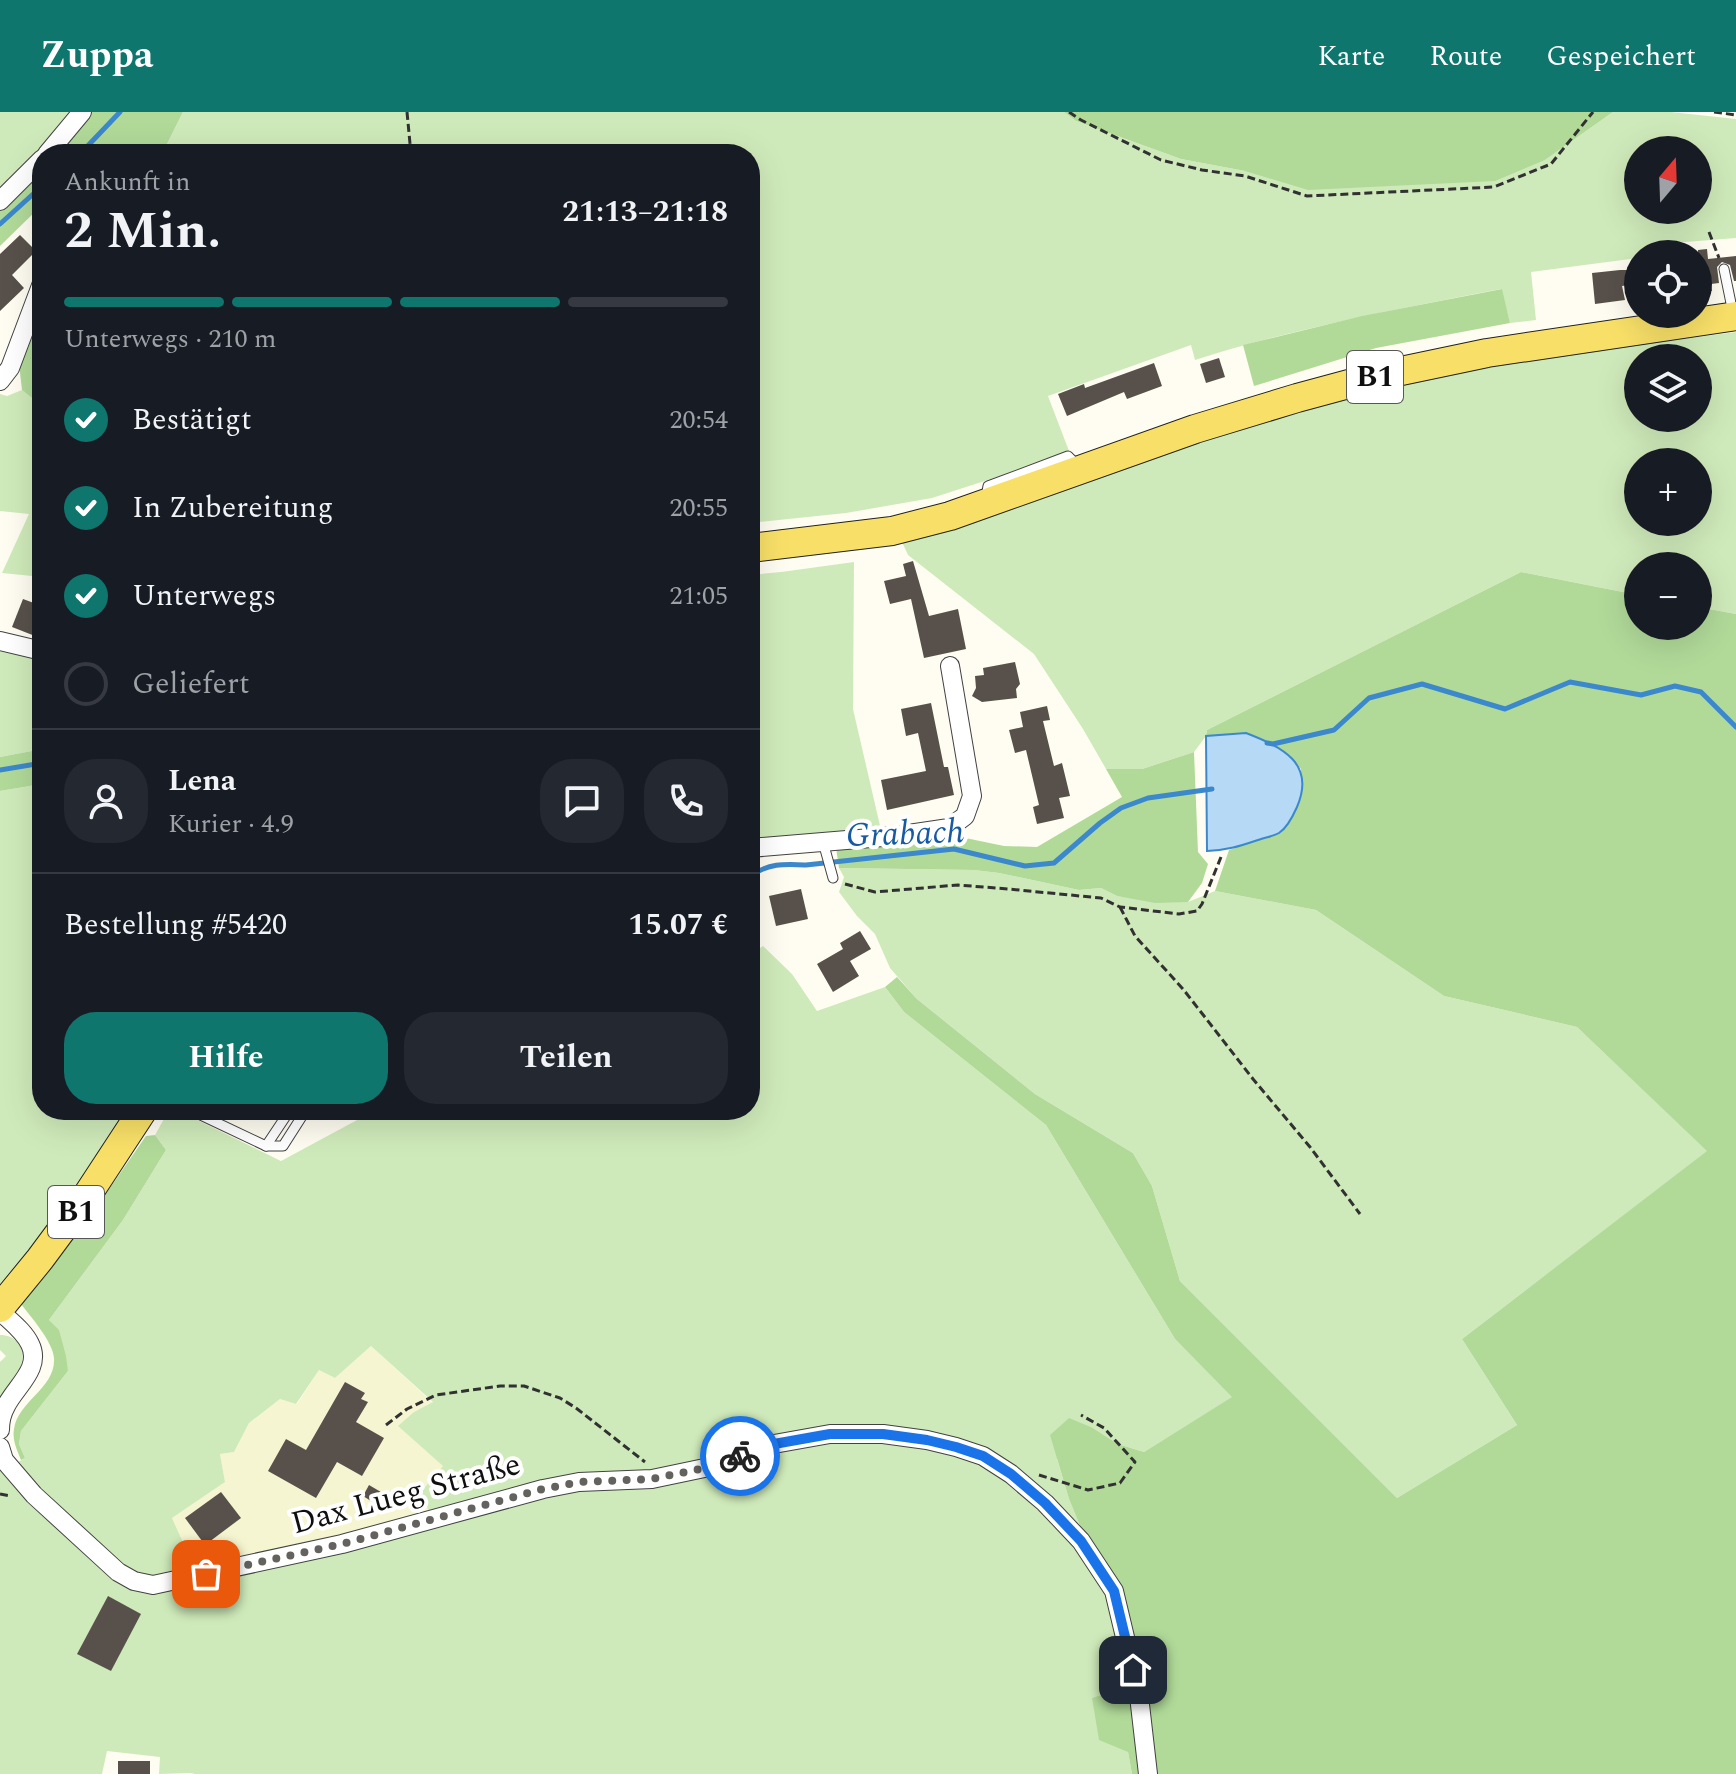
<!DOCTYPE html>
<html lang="de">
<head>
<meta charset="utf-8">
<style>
	:root { --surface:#171b24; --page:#242831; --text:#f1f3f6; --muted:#9ea1a6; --line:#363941; --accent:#0f766e }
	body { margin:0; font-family:Spectral,serif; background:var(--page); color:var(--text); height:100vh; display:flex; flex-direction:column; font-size:30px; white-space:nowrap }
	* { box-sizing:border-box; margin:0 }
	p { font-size:26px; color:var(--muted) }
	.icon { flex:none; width:44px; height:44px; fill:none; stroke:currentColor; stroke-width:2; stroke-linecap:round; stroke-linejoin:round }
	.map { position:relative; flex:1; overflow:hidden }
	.drawer { position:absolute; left:32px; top:32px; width:728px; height:976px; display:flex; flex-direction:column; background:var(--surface); border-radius:32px; box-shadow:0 8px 32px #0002 }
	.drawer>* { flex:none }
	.needle { width:52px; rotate:19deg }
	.controls { position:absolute; left:1624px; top:24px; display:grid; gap:16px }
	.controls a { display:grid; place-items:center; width:88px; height:88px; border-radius:50%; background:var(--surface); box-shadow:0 8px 32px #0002; font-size:40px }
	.pin { position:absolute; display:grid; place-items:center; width:68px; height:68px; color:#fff; margin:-34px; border-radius:16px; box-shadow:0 4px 12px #0006 }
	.courier { position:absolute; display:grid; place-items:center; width:80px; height:80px; margin:-40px; border:6px solid #1a73e8; border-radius:50%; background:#fff; color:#222; box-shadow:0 2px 10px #0007 }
	.summary em { font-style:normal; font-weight:700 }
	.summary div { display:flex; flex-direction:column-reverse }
	.summary { display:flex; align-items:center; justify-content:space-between; height:136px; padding:0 32px }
	h1 { font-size:52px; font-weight:700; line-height:60px }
	.bar { display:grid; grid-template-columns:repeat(4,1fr); gap:12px 8px; align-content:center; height:96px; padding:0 32px }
	.bar i { height:10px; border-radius:6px; background:var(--line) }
	.bar .active { background:var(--accent) }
	.bar p { grid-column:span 4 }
	.line { display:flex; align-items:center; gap:20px; padding:0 32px; border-top:2px solid var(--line) }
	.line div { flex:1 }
	.round { display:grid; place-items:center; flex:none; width:84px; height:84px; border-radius:32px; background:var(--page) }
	ol { padding:0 32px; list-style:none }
	li { display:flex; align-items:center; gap:24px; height:88px }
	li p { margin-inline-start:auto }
	li .icon { padding:8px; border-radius:50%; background:var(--accent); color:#fff; stroke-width:4 }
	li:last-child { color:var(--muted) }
	li i { width:44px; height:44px; border:4px solid var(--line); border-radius:50% }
	.button { display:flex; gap:16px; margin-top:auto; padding:16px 32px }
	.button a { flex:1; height:92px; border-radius:32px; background:var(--accent); color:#fff; font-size:32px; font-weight:700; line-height:92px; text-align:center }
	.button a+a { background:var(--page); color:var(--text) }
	header { display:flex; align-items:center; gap:48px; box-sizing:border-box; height:112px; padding:0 40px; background:var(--accent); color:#fff }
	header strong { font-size:38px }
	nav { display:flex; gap:44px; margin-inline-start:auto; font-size:28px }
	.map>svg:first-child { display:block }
</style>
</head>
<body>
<header>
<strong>Zuppa</strong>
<nav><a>Karte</a><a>Route</a><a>Gespeichert</a></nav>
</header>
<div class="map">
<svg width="1736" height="1662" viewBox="0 0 1736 1662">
	<rect width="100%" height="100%" fill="#fffdf1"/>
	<!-- farmland -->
	<path fill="#f5f5d1" d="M371 1234 433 1291 414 1300 444 1354 436 1412 201 1470 172 1406 225 1370 220 1342 234 1340 249 1311 280 1287 297 1292 319 1258 335 1266Z"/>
	<!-- green -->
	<g fill="#cfeaba" fill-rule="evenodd">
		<path d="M0 0H87L0 89Z"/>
		<path d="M183 0H1064L1076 9 1181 47 1245 59 1545 48 1613 0H1671L1736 7V126L1660 132 1661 142H1638V146L1531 160 1536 208 1510 211 1501 177C1398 197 1295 216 1195 248L1191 233 1048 284 1069 339 1000 364 932 386 846 401 750 411V42H162ZM1638 38H1698V98H1638Z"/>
		<path d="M1736 220V502L1698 495V454H1638V483L1521 460 1207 618 1206 624 1194 640 1142 657H1106L1083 617 1034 542 908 443 902 430 974 411 1105 363 1281 303 1409 270 1479 256 1584 240ZM1638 246H1698V306H1638ZM1638 350H1698V410H1638Z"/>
		<path d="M22 278 42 291V465L2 461 29 402 0 399V282L7 284Z"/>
		<path d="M854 450 853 597 881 718 750 728V463L781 460Z"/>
		<path d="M0 535 42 545V637L0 645Z"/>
		<path d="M42 672V998H125L113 1027 0 1181V679Z"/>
		<path d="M839 756 974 758 999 761 1079 778 1101 776 1117 784 1188 790 1215 779 1316 798 1444 884 1577 915 1708 1039 1462 1227 1517 1313 1397 1386 1180 1169 1152 1074 1133 1041 1035 982 917 887 890 856 875 822 857 804 839 780 844 765Z"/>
		<path d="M763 834 792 862 817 899 885 875 904 900 1046 1013 1175 1227 1233 1285 1144 1340 1118 1332 1093 1316 1057 1347 1069 1387 1113 1494 1132 1573 1128 1640 1132 1662H195L191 1661 159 1662 160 1645 107 1639 102 1662H0V1353L3 1359 25 1346 19 1332 21 1319 68 1259 49 1208 123 1108 166 1038 155 1023 169 998H177L281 1049 359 1007 364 998H750V843ZM371 1234 433 1290 414 1300 398 1314 443 1354 420 1381 435 1411 201 1470 172 1406 225 1370 220 1342 234 1340 249 1311 280 1287 296 1292 319 1258 335 1266Z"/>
		<path d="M0 1223C7 1223 13 1225 18 1231 32 1249 11 1271 0 1285V1250L6 1244 0 1238Z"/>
	</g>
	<!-- forest -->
	<g fill="#b1da99">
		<path d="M87 0H183L162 42H119L110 33 97 42H46Z"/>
		<path d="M1064 0H1613L1545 48 1495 69 1308 78 1245 59 1181 47 1076 9Z"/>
		<path d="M42 46V93L0 134V89Z"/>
		<path d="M1502 177 1510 211 1376 236 1254 274 1243 233 1362 204Z"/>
		<path d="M42 185V291H39L22 278 18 243Z"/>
		<path d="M1521 460 1638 483V514H1698V495L1736 502V1662H1132L1128 1640 1099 1628 1092 1586 1131 1574 1113 1494 1069 1387 1050 1323 1069 1306 1093 1316 1118 1332 1144 1340 1232 1285 1175 1227 1046 1013 904 900 885 875 897 865 917 887 1035 982 1133 1041 1152 1074 1180 1169 1397 1386 1517 1313 1462 1227 1707 1039 1577 915 1444 884 1316 798 1215 779 1229 738 1280 720 1302 683 1301 657 1290 644 1246 621 1206 624 1207 618Z"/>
		<path d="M42 637V672L0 679V645Z"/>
		<path d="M1194 640 1198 740 1208 752 1202 771 1188 790 1155 791 1117 784 1101 776 1079 778 999 761 974 758 839 756 834 722 951 723 1004 734 1037 735 1122 685 1106 657H1142Z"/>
		<path d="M155 1023 166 1038 123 1108 49 1208 59 1218 66 1244 68 1259 21 1319 19 1332 25 1346 21 1348C17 1338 12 1328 14 1317 18 1289 56 1276 54 1246 53 1230 31 1205 21 1192L98 1093 146 1024Z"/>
	</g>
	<!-- water -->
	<path fill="#b6d9f6" stroke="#3c88cd" stroke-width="2" d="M1246 621C1282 635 1316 651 1297 695 1293 704 1287 716 1279 721 1274 724 1267 725 1261 727 1240 734 1229 738 1207 739L1206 624Z"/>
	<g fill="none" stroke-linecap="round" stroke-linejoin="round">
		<!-- stream -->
		<g stroke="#3c88cd" stroke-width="5">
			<path d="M80 42 120 0"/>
			<path d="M0 112 42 74"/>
			<path d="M1267 631 1273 632 1334 618 1369 586 1422 572 1505 597 1570 570 1641 583 1675 574 1701 580 1736 615"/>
			<path d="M0 658 42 651"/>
			<path d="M750 764C769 751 784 752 806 753L954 737 1025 754 1054 751 1100 711 1121 696 1148 686 1212 677"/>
		</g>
	</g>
	<!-- building -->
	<g fill="#58514b">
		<path d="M20 123 36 139 12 163 24 176 0 199V142Z"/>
		<path d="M1707 137 1708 147 1736 144V169H1734L1730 153 1722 150 1717 155 1719 171 1711 172 1712 179 1698 181V138Z"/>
		<path d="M1620 158H1638V172L1622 174 1625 188 1595 192 1592 161Z"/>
		<path d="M1219 246 1225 265 1206 271 1200 252Z"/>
		<path d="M1154 251 1162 274 1127 287 1124 280 1067 304 1058 282 1084 272 1085 276Z"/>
		<path d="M913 449 929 504 958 497 966 537 924 546 911 487 890 492 884 469 906 464 903 452Z"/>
		<path d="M23 487 42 494V506L35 524 12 515Z"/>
		<path d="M1015 550 1020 572 1016 577 1017 586 982 590 972 584 976 576 975 564 984 563 983 556Z"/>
		<path d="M931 591 944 655H948L954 683 887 698 881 668 926 659 918 621 906 624 901 597Z"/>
		<path d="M1047 594 1050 608 1043 609 1054 654 1062 651 1070 684 1059 686 1064 706 1037 712 1033 695 1039 693 1026 638 1015 641 1009 618 1023 615 1020 600Z"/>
		<path d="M801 777 808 807 776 814 769 784Z"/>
		<path d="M860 819 871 837 850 849 859 864 833 880 817 852 843 837 840 831Z"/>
		<path d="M345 1270 365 1281 361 1287 368 1290 356 1310 384 1326 362 1364 337 1350 316 1386 268 1359 286 1327 306 1338Z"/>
		<path d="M369 1373 386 1383 379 1394 363 1384Z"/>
		<path d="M221 1380 241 1406 205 1433 185 1406Z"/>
		<path d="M108 1484 141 1502 111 1559 77 1542Z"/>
		<rect x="118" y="1649" width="32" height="13"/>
	</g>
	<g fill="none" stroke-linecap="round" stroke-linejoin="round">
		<defs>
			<g id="lane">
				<path d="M1724 157 1733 201"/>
				<path d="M986 385 988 374 1068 344 1077 353"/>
				<path d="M823 730 833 766"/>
				<path d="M190 998 266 1034 290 998"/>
				<path d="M266 1034H283L306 998"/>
			</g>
			<g id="street">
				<path d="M47 42 82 0"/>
				<path d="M0 89 42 47"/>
				<path d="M0 269 10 256 42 171"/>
				<path d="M0 529 42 539"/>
				<path d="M750 736 895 724 949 716 965 704 972 684 950 554"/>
				<path d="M0 1199C10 1209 24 1219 30 1232 42 1256 16 1274 6 1294 2 1301 0 1310 0 1318"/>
				<path d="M0 1335 4 1348 34 1383 118 1460 134 1469 153 1473 342 1432 543 1377 579 1370 652 1367 714 1354 774 1332 830 1322H883L927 1328 956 1335 983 1344 1011 1362 1045 1391 1081 1429 1114 1479 1139 1584 1148 1662"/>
			</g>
			<g id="primary">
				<path d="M750 436 892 419 950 404 1195 317 1297 286 1382 263 1487 241 1736 204"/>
				<path d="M0 1196 40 1147 86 1085 143 998"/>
			</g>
		</defs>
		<!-- lane casing -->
		<use href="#lane" stroke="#424242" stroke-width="11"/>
		<!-- street casing -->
		<use href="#street" stroke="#424242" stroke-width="20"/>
		<!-- primary casing -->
		<use href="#primary" stroke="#202020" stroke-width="30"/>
		<!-- path -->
		<g stroke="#313131" stroke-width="3" stroke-dasharray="8 4" stroke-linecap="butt">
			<path d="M407 0 411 42"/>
			<path d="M1069 0 1081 8 1161 48 1202 58 1245 64 1307 84 1494 75 1551 52 1593 0"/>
			<path d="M1714 0 1736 3"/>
			<path d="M1709 120 1719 146"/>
			<path d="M845 772 875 780 958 773 1008 777 1101 786 1120 795 1179 802 1197 799 1202 792 1221 745"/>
			<path d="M1120 795 1135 824 1183 877 1253 967 1310 1035 1360 1102"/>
			<path d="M386 1313 407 1297 436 1283 500 1274H524L560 1286 576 1296 645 1350"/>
			<path d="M1039 1363 1088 1378 1120 1371 1135 1350 1104 1316 1081 1303"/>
			<path d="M0 1382 10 1384"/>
		</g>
		<!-- lane -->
		<use href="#lane" stroke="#fff" stroke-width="9"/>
		<!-- street -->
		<use href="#street" stroke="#fff" stroke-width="18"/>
		<!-- primary -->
		<use href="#primary" stroke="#f8e068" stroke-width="28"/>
	</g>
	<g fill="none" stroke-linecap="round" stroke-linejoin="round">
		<!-- done -->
		<path stroke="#63625e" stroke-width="8" stroke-dasharray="0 14.4" d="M206 1462 342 1432 543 1377 579 1370 652 1367 714 1354 740 1344"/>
		<!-- route -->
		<path stroke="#1a73e8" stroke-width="10" d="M740 1344 774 1332 830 1322H883L927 1328 956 1335 983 1344 1011 1362 1045 1391 1081 1429 1114 1479 1133 1558"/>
	</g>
	<g text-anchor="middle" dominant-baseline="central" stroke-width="8" stroke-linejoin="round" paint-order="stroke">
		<!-- shield labels -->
		<g fill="#fff" stroke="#575757" stroke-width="2">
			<rect x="1347" y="239" width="56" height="52" rx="6"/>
			<rect x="48" y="1074" width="56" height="52" rx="6"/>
		</g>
		<g font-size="30" font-weight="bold" fill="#0f0f0f">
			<text x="1375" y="265">B1</text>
			<text x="76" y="1100">B1</text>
		</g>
		<!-- street labels -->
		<g font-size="32" fill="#0f0f0f" stroke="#fff">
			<text transform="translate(406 1382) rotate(-15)">Dax Lueg Straße</text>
		</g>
		<!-- water labels -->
		<g font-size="34" font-style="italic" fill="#175aa1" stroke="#fff">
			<text transform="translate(905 722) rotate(-2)">Grabach</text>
		</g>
	</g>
</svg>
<div class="controls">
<a><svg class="needle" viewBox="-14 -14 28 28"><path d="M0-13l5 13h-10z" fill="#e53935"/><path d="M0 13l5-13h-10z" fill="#9ea1a6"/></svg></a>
<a><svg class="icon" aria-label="locate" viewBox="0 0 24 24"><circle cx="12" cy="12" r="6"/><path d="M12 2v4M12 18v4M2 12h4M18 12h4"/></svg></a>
<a><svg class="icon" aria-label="layers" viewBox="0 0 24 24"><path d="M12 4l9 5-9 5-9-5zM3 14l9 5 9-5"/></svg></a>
<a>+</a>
<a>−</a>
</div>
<div class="pin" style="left:206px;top:1462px;background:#ea580c"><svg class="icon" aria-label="bag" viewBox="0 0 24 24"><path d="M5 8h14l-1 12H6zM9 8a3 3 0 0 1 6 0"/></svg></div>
<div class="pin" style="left:1133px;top:1558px;background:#1f2937"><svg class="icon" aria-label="home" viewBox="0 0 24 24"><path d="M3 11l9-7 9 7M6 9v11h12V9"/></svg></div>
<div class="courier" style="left:740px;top:1344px"><svg class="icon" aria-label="bike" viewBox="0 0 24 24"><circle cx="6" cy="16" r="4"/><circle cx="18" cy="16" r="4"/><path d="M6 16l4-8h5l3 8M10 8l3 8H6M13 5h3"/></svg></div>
<section class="drawer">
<div class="summary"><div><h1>2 Min.</h1><p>Ankunft in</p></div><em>21:13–21:18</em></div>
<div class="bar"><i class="active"></i><i class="active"></i><i class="active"></i><i></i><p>Unterwegs · 210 m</p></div>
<ol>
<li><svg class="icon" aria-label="check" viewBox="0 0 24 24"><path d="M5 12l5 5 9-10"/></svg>Bestätigt<p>20:54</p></li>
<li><svg class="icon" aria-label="check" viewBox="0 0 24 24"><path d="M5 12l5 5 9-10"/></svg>In Zubereitung<p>20:55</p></li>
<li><svg class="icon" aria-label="check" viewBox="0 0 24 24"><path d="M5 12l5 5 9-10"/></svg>Unterwegs<p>21:05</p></li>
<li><i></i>Geliefert</li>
</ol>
<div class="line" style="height:144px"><a class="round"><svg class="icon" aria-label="person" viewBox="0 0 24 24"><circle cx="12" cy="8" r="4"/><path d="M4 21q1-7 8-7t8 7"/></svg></a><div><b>Lena</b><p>Kurier · 4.9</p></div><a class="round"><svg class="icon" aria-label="chat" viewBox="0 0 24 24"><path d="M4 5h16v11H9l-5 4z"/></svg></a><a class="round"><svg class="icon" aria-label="phone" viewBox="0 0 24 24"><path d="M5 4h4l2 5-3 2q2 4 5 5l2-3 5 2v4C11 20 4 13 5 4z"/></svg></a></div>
<div class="line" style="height:104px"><div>Bestellung #5420</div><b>15.07 €</b></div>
<div class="button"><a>Hilfe</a><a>Teilen</a></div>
</section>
</div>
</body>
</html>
